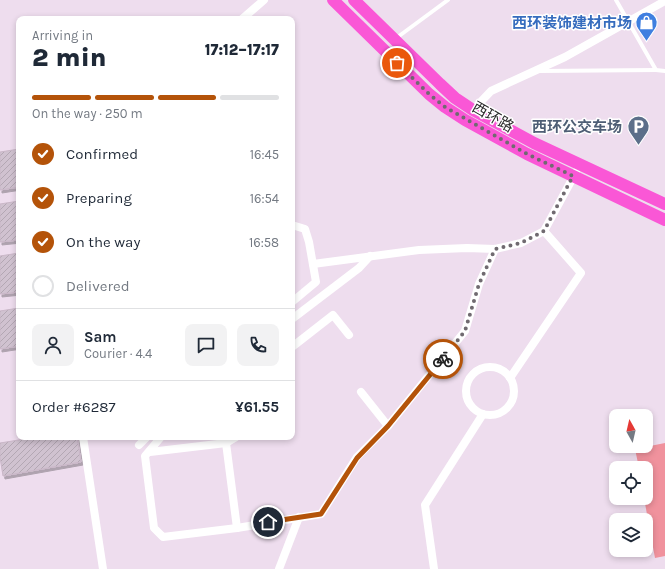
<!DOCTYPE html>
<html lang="en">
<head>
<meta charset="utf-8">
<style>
	:root { --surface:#fff; --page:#f2f2f3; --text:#1f2937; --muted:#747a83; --line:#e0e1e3; --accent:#b45309 }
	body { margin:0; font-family:Karla,"Noto Sans SC",sans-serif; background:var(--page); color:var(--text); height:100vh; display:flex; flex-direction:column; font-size:15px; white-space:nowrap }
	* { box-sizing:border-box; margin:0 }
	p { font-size:13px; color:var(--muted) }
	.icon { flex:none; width:22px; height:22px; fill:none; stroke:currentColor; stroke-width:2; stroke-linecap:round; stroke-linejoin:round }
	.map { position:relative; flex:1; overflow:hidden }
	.drawer { position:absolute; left:16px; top:16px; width:279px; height:424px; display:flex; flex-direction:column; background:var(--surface); border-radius:8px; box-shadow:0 2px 6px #0003 }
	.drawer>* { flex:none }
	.needle { width:26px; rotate:352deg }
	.fabs { position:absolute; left:609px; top:409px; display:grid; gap:8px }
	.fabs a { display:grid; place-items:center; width:44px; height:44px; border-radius:8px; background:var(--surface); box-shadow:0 2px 6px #0003; font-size:20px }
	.pin { position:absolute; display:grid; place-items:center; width:34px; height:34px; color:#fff; margin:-17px; border:2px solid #fff; border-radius:50%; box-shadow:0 1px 4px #0007 }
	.courier { position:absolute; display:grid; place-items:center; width:40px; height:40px; margin:-20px; border:3px solid #b45309; border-radius:50%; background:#fff; color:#222; box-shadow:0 1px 5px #0007 }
	.summary em { font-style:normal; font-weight:800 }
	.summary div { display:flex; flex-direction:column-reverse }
	.summary { display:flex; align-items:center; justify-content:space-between; height:68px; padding:0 16px }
	h1 { font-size:26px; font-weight:800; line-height:30px }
	.bar { display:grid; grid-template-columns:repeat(4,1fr); gap:6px 4px; align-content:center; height:48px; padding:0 16px }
	.bar i { height:5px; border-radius:3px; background:var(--line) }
	.bar .on { background:var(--accent) }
	.bar p { grid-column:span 4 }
	.line { display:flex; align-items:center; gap:10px; padding:0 16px; border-top:1px solid var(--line) }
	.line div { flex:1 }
	.round { display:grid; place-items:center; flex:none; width:42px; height:42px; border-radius:8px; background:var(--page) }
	ol { padding:0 16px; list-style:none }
	li { display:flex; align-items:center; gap:12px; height:44px }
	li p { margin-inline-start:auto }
	li .icon { padding:4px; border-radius:50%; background:var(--accent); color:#fff; stroke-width:4 }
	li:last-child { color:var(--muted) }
	li i { width:22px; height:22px; border:2px solid var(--line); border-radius:50% }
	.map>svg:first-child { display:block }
</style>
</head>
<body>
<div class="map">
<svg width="665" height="569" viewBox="0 0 665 569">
	<defs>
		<pattern id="building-hatch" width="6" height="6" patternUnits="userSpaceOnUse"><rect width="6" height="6" fill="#d0c2d0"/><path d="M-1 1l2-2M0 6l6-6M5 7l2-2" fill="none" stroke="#b3a7b3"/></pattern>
		<filter id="shadow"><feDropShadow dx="2" dy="3" stdDeviation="0" flood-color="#0004"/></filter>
	</defs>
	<rect width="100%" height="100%" fill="#ede"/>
	<!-- pitch -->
	<path fill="#f0929d" d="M665 443V556L655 558 644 498H646V468H639L635 449Z"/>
	<!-- building -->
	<g fill="url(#building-hatch)" stroke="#cab7c8" filter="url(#shadow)">
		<path d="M19 149V187L0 190V152Z"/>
		<path d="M19 201V240L0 242V204Z"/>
		<path d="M19 253V292L0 294V256Z"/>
		<path d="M19 308V346L0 349V311Z"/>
		<path d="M37 437H77L81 462 3 476 0 457V443Z"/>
	</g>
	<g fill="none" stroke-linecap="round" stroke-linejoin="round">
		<!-- lane -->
		<g stroke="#fff" stroke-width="4">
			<path d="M616 0 656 70 665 71"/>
			<path d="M395 39 448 0"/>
			<path d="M539 71 656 70"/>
		</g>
		<!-- street -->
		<g stroke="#fff" stroke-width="8">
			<path d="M242 19 264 0"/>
			<path d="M473 110 491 91 565 57 665 1"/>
			<path d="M292 225 305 229 309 242 316 282 292 302"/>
			<path d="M313 264 419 250 467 248 495 249 521 243 544 231 576 172"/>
			<path d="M292 319 359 268 370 256"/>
			<path d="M292 347 333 315 349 335"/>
			<circle cx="490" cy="391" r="24"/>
			<path d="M510 378 581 273 544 231"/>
			<path d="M361 392 388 426"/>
			<path d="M83 437 103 569"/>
			<path d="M161 437 145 456 154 528 163 537 237 528 321 514 357 457 388 426 465 331 479 284 495 249"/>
			<path d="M226 443 237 528"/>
			<path d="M139 445 147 437"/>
			<path d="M150 452 226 443 236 437"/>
			<path d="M279 569 299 517"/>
			<path d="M434 569 425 505 483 414"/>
		</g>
		<!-- primary -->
		<g stroke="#fa57d6" stroke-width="12">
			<path d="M333 0 429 94 445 107 465 120 527 154 665 220"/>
			<path d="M354 0 440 84 455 98 473 110 534 143 665 204"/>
		</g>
	</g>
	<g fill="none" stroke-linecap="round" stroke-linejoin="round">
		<!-- done -->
		<path stroke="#706a70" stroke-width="4" stroke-dasharray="0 7.2" d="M397 63 429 94 445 107 527 154 573 176 544 231 521 243 495 249 479 284 465 331 443 359"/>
		<!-- route -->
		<path stroke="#b45309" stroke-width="5" d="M268 522 321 514 357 458 388 426 443 359"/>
	</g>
	<!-- icons -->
	<defs>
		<symbol id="shop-pin" viewBox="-11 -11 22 30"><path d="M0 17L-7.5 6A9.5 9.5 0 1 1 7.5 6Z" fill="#3f7fe0" stroke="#fff"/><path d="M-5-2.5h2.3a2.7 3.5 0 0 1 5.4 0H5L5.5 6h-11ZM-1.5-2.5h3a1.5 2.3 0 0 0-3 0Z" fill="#fff"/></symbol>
		<symbol id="parking-pin" viewBox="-11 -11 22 30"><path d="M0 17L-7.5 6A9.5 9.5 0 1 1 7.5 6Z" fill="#5c6f8a" stroke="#fff"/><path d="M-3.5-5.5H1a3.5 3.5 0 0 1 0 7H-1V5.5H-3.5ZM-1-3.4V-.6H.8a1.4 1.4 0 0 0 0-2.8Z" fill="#fff"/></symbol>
	</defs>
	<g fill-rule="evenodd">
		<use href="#shop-pin" x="634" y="10" width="25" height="34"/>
		<use href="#parking-pin" x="626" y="114" width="25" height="34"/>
	</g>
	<g text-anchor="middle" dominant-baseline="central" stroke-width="3" stroke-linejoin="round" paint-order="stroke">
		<!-- shop labels -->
		<g font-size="15" font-weight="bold" fill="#366cbe" stroke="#fff" text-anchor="end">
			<text x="632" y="23">西环装饰建材市场</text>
		</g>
		<!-- street labels -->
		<g font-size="15" fill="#2c2c2c" stroke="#fff">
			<text transform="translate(493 117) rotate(30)">西环路</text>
		</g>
		<!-- service labels -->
		<g font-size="15" font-weight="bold" fill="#4e5e75" stroke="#fff" text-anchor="end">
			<text x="622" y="127">西环公交车场</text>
		</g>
	</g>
</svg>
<div class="fabs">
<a><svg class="needle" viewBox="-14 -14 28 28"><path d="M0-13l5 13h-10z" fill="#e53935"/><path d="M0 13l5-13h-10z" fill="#747a83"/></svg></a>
<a><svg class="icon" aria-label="locate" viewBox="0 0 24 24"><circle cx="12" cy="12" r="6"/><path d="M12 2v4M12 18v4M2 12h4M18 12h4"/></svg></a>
<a><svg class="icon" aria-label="layers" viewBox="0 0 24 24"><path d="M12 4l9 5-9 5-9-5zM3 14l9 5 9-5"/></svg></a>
</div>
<div class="pin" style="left:397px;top:63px;background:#ea580c"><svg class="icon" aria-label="bag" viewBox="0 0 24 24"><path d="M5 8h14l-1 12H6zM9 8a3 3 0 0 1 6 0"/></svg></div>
<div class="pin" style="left:268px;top:522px;background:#1f2937"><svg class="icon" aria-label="home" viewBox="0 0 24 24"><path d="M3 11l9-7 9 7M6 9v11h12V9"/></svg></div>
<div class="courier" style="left:443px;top:359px"><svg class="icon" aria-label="bike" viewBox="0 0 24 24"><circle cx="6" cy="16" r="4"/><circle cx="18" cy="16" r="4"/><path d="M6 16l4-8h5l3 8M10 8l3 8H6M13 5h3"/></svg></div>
<section class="drawer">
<div class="summary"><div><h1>2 min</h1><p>Arriving in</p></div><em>17:12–17:17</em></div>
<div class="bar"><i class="on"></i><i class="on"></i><i class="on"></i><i></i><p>On the way · 250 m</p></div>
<ol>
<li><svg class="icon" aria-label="check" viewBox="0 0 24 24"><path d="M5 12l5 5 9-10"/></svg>Confirmed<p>16:45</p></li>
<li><svg class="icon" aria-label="check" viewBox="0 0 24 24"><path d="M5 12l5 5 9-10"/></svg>Preparing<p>16:54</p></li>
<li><svg class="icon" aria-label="check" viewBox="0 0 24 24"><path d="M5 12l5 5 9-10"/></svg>On the way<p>16:58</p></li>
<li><i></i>Delivered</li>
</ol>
<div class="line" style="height:72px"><a class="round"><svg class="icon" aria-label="person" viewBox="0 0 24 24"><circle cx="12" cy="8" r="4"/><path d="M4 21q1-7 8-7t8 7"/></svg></a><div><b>Sam</b><p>Courier · 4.4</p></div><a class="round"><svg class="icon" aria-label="chat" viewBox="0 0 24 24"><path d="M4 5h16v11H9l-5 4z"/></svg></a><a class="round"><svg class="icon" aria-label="phone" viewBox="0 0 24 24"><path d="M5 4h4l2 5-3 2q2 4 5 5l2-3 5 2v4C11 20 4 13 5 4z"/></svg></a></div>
<div class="line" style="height:52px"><div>Order #6287</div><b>¥61.55</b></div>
</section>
</div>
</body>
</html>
